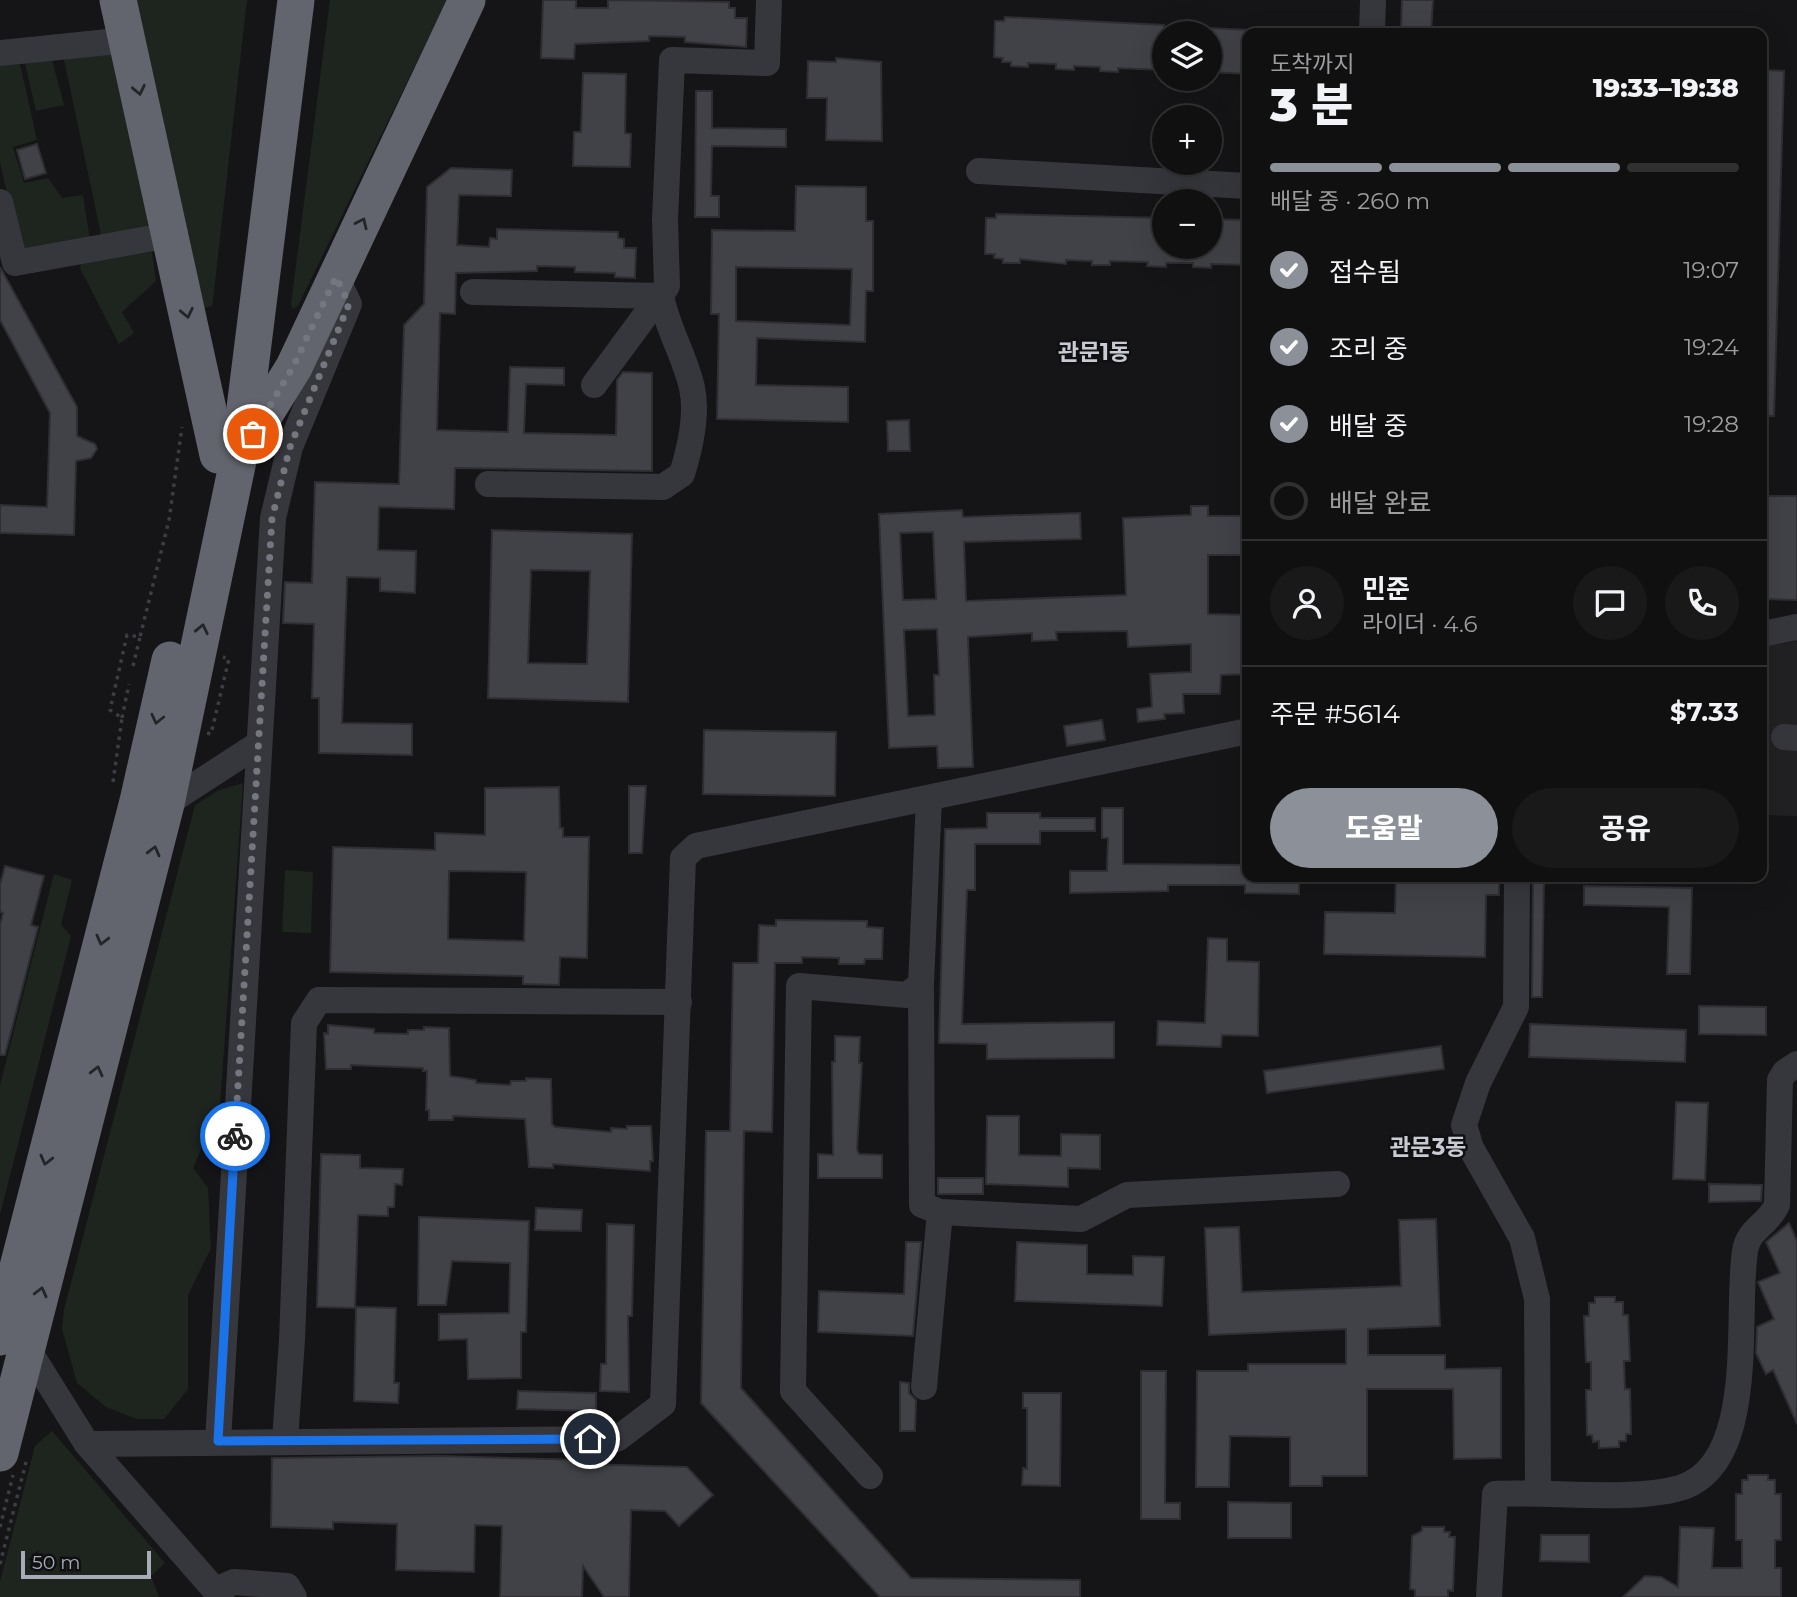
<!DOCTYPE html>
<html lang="ko">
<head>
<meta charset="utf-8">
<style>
	:root { --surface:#101011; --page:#19191a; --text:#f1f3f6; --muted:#9c9d9f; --line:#303031; --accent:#8c9099 }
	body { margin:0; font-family:Montserrat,"Noto Sans KR",sans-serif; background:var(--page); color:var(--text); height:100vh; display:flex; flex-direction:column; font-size:26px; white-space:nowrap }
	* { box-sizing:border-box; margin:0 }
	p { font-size:23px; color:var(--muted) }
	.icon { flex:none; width:38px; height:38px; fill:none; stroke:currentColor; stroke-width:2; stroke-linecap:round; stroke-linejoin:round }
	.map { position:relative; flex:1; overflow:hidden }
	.panel { position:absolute; left:1242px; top:28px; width:525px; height:854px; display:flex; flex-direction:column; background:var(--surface); border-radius:14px; box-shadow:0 7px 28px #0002,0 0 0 2px var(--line) }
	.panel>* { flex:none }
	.fabs { position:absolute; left:1152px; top:21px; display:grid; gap:14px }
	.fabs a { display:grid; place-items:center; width:70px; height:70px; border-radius:50%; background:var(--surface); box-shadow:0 7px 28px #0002,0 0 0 2px var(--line); font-size:35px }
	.scale { position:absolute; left:21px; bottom:18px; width:130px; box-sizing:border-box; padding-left:7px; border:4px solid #a7acb7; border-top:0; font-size:19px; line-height:24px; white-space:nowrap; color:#a7acb7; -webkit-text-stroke:5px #101012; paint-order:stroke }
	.pin { position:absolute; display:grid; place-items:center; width:60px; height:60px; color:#fff; margin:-30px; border:4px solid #fff; border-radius:50%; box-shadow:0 2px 7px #0007 }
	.courier { position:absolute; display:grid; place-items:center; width:70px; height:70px; margin:-35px; border:5px solid #1a73e8; border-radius:50%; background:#fff; color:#222; box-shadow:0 2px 9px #0007 }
	.summary em { font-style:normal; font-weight:800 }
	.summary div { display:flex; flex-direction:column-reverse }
	.summary { display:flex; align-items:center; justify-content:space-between; height:119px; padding:0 28px }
	h1 { font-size:46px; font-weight:800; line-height:52px }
	.bar { display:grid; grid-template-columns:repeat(4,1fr); gap:10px 7px; align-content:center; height:84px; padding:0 28px }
	.bar i { height:9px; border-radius:5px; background:var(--line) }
	.bar .active { background:var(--accent) }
	.bar p { grid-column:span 4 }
	.line { display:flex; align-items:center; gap:18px; padding:0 28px; border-top:2px solid var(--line) }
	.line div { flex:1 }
	.round { display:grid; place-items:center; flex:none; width:74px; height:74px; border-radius:37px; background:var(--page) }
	ol { padding:0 28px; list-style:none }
	li { display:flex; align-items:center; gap:21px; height:77px }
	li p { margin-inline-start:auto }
	li .icon { padding:7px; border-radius:50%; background:var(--accent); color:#fff; stroke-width:4 }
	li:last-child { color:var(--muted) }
	li i { width:38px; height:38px; border:4px solid var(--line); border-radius:50% }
	.button { display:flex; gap:14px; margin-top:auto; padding:14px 28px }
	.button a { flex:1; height:80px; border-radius:42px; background:var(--accent); color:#fff; font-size:28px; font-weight:800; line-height:80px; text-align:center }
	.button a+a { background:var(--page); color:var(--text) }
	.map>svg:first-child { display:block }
</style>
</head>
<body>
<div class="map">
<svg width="1797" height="1597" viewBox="0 0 1797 1597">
	<rect width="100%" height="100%" fill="#151517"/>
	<!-- built -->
	<path fill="#212124" d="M1797 641V816L1762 815V647Z"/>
	<!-- green -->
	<g fill="#1d251e">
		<path d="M132 0H247L213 300 212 306 204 308Z"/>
		<path d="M330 0H447L298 306 293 309 291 304Z"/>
		<path d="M112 48 156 232 103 244 63 55Z"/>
		<path d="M52 60 64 105 36 111 25 63Z"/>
		<path d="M20 64 37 140 13 147 24 183 48 178 62 198 83 195 91 246 20 251 0 162V66Z"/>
		<path d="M152 252 156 281 122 312 134 333 119 344 80 268 82 261Z"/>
		<path d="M243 783 220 1106 193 1168 208 1188 211 1248 188 1295V1389L164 1419H137L106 1407 77 1383 62 1329 64 1310 195 805 219 790Z"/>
		<path d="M285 870 313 872 311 933 282 932Z"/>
		<path d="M54 874 72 880 61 925 71 936 0 1215V1085Z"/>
		<path d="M52 1431 165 1563 151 1576 159 1597H0V1582L35 1446Z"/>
	</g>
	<!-- building -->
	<g fill="#414247" stroke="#2f2f33" stroke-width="2" fill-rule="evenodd">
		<path d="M543 0H576V8H608V0L729 2V8H735V18H747L746 47 685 42V37L649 36V41L575 44 574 59 541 58Z"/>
		<path d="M1402 0H1433L1431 33H1401Z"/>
		<path d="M1005 17 1164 25V70L1118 68V72L1100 71V67L1074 66V70L1056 69V64L1028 63V67L1011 66V62H1002L1003 58 994 57 995 21H1004Z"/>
		<path d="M1209 28 1248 30V74L1209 72Z"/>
		<path d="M836 58 881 62 882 141 826 140 827 98H807L808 61 836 62Z"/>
		<path d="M1762 70 1784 71 1774 416H1762Z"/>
		<path d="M583 73 626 74 625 133 631 134 630 167 573 166 574 132H581Z"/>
		<path d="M696 91H712V128L786 129V147L712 146 711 196H719V217H695Z"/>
		<path d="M37 144 46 173 25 179 17 150Z"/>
		<path d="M451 168 512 170 511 196 459 195 457 245 489 247 490 238 497 239V229L618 232V238L624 239V248H636L635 278 615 277V273L575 272V267L537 266V271L456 273 455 314 440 313 437 430 508 432 510 367 564 368V385L526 384 524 433 616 435 617 380 623 372 652 373V471L455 468 454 509 379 507 378 550 416 551 415 593 380 591V578L347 577 342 723 412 724V755L319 753V698H312L314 624 283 623 285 582 312 583 315 482 399 484 404 325 424 304 427 187Z"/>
		<path d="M796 186 866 187V221H873V291H866L865 342 757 338 756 385 848 387V422L717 419 719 314H711L712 230 795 231ZM736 267 852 269 850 325 736 321Z"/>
		<path d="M996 214 1164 218V247H1209V219L1248 220V265L1211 264V268L1193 267V263H1166V267L1147 266 1148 262 1110 261V265H1092V261L1066 260V264L1020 259V263H1003V259L994 258 995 254H985L986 218H996Z"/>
		<path d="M0 267 77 407V436L95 444 97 449 91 458 76 461 74 535 0 533V505L47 507 50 413 0 320Z"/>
		<path d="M909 420 910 451H888L887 421Z"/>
		<path d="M1762 496H1797V600L1762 599Z"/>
		<path d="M1191 506H1208V516H1248V555H1208V614L1248 615V674L1221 675 1220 694H1183L1184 713 1164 714 1165 719 1138 722 1137 709 1152 707 1150 674 1191 672V644L1128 647 1127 631 1056 632 1057 640 1032 641V633L968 637 973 767 938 768 937 746 889 748 879 514 962 510 963 517 1080 513 1081 539 964 542 966 601 1126 595 1123 518 1191 515ZM933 532 936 599 903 600 900 533ZM937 629 939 675H934L935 715 908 716 904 630Z"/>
		<path d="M492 530 632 534 628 702 488 698ZM531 570 590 571 587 664 528 663Z"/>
		<path d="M1102 720 1105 740 1067 746 1064 726Z"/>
		<path d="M704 730 836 732 835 796 703 794Z"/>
		<path d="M629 786H646L642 853H629Z"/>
		<path d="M559 787 560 828H563V837H589L587 958 560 957 559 985 523 984V976L330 972 333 847 435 850V833L485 835V788ZM449 871 526 872 524 941 448 939Z"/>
		<path d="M1102 808H1123V864L1248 865V877H1299V894L1245 893V885H1168V891L1070 893V871H1107L1108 838H1102Z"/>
		<path d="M987 813H1040V818H1095V831H1040V844H975V890H967L962 1024 1114 1022V1058L987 1059V1044L939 1043 945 829 987 828Z"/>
		<path d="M5 866 44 876 31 925 38 927 5 1055H0V925L3 913 0 912V885Z"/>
		<path d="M1396 877H1499V895H1486L1485 957 1324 954 1325 912 1395 913Z"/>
		<path d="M1533 879H1544L1542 997H1532Z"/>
		<path d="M1584 886 1692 888 1690 974H1667L1669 907 1584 905Z"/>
		<path d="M776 920 867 921V927L883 928 882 959H865L864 964H839V958L802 957V963H775L772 1132 744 1131 741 1388 911 1578 1080 1580V1597H880L701 1403 706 1131H730L733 963H758L759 925 776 926Z"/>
		<path d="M1208 938 1227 939V961L1259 962 1258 1036 1222 1035 1221 1047 1157 1045 1158 1021 1205 1023Z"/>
		<path d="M1699 1006 1766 1007V1035L1699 1034Z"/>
		<path d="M1530 1024 1686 1030 1685 1062 1529 1057Z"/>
		<path d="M328 1025 374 1029V1033L408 1034V1030H424V1027L449 1028 450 1076 476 1080V1083L510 1085 511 1081H526V1078L551 1079 552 1124 555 1127 611 1132V1128L627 1129V1126H651L653 1161H650V1171L553 1164V1168L529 1167 525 1119 453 1116V1120H429V1110H426L427 1071H423V1068L351 1065V1069H326L324 1033 328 1034Z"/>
		<path d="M835 1036 860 1037 859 1063H862L857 1149 859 1154 882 1155V1178H818V1154L833 1155 832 1062H835Z"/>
		<path d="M1441 1046 1444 1069 1267 1093 1264 1071Z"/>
		<path d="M1676 1102 1708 1103 1705 1180 1673 1179Z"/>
		<path d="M987 1116H1019V1155L1061 1156V1134L1100 1135V1169L1068 1168V1187L986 1184Z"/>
		<path d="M321 1154 360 1155V1168L403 1169 402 1185 395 1184 394 1207H388V1216L358 1215 355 1308 317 1307Z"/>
		<rect x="938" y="1178" width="45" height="16"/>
		<path d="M1709 1184 1762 1185 1761 1201 1709 1202Z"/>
		<path d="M536 1208 582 1210 581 1231 535 1230Z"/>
		<path d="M419 1217 529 1221 526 1332H521V1378L468 1379 467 1339 439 1340V1314L509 1313 510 1263 452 1261 446 1305H418Z"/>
		<path d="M1436 1219 1440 1326 1368 1329V1355H1445V1369L1501 1368V1458L1454 1459 1453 1389H1367V1476H1322V1486H1290V1437L1230 1436 1229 1487H1196L1197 1371H1248V1364H1346V1329L1209 1335 1205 1228 1239 1227 1242 1292 1401 1286 1399 1220Z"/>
		<path d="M1789 1223 1797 1241V1424L1773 1370 1766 1374 1756 1353 1757 1327 1774 1319 1758 1282 1780 1273 1766 1242Z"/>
		<path d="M607 1224 634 1225 632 1316H628L629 1392 600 1391 601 1364H606Z"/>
		<path d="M906 1242H921L913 1336 818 1332 819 1291 904 1294Z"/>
		<path d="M1017 1242 1087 1245V1274L1133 1275V1256L1164 1257 1162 1306 1015 1301Z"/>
		<path d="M1595 1297H1615V1302H1623V1315H1628L1630 1361H1624L1625 1389H1630L1631 1434H1626V1441H1619V1447L1599 1448V1441L1593 1442 1592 1435H1587L1586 1390H1591V1362H1586L1584 1316H1589V1303H1595Z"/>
		<path d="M356 1307 396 1308 394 1383H399L398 1403 354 1401Z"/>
		<path d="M1141 1371H1166L1165 1503H1180V1519H1141Z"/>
		<path d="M900 1382 909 1383V1393L916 1400 915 1431H900Z"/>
		<path d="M518 1391 596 1393V1411L517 1409Z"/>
		<path d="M1023 1393H1061L1060 1486 1022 1485 1023 1468 1027 1469V1408H1023Z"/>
		<path d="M440 1456 585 1460V1464L687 1467 713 1495 679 1526 665 1511 631 1510 629 1597H604L583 1566 582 1597H500L502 1526 475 1525 474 1572 396 1570 397 1524 333 1522V1529L271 1527 272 1458Z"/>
		<path d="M1748 1475H1768V1480H1775V1494H1781V1540H1775V1568H1781V1597H1623L1645 1576 1661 1577 1678 1587 1680 1527 1714 1528 1712 1568H1742V1540H1736V1494H1742V1480H1748Z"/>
		<path d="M1228 1502 1291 1503V1538H1228Z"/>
		<path d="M1422 1527H1444V1532H1450L1449 1537H1455L1453 1591 1448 1590V1597H1415V1590L1410 1589 1412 1536 1422 1531Z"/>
		<path d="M1541 1535H1589V1562L1540 1561Z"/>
	</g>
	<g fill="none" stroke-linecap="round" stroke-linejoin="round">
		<!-- path -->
		<g stroke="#3c3e43" stroke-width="3.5" stroke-dasharray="3.5 5" stroke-linecap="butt">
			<path d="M133 666 140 637"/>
			<path d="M122 718 129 684"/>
			<path d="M207 733 211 734 229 659 223 657"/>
			<path d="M113 782 122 718 110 710 127 635 140 637 169 520 182 427"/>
			<path d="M0 1527 13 1475"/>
			<path d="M0 1564 26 1462"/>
		</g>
		<!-- minor -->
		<g stroke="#36373c" stroke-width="26">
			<path d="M1372 33 1373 0"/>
			<path d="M0 53 128 40"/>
			<path d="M979 171 1248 186"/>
			<path d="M0 202 15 263 170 235"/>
			<path d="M473 292 661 296C667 328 685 356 692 388 698 415 690 448 682 474L663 487 488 484"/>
			<path d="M594 385 667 286 665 220 672 60 767 63 769 0"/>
			<path d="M1762 634 1797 627"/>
			<path d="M1784 737 1797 738"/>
			<path d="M929 798 921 984 922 1205 940 1212 1081 1219 1127 1195 1337 1184"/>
			<path d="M166 804 257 745"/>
			<path d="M1517 877 1516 1007 1478 1083 1464 1125 1471 1148 1522 1238 1537 1299 1538 1492"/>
			<path d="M18 1345 27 1348 87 1444 221 1597"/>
			<path d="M924 1387 940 1212"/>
			<path d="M218 1441 273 518 290 447 349 304 336 277"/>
			<path d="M285 1441 292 1340 304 1023 319 1000 679 1002"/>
			<path d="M87 1444 617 1439 663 1404 683 858 696 846 1248 731"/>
			<path d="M870 1476 793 1391 799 986 907 995 921 984"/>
			<path d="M215 1590 234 1582 287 1586 294 1597"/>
			<path d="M1489 1597 1495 1494C1549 1491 1630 1502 1680 1488 1759 1464 1735 1315 1745 1251 1748 1229 1767 1226 1777 1205L1780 1080 1785 1072 1797 1064"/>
		</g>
		<!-- highway -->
		<g stroke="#62656d" stroke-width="37">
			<path d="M118 0 218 455"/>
			<path d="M245 446 294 367 467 0"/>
			<path d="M0 1337 138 801 170 660"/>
			<path d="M0 1453 166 804 239 456 296 0"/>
		</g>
	</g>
	<!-- one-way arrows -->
	<defs><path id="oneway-chevron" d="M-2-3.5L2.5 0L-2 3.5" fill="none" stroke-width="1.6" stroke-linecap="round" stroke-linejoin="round" transform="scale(1.75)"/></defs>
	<g stroke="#242529">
		<use href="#oneway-chevron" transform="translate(139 90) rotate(78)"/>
		<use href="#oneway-chevron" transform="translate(362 223) rotate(-65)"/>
		<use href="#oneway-chevron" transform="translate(187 313) rotate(78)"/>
		<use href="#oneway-chevron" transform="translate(202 629) rotate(-78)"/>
		<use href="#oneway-chevron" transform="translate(157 719) rotate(103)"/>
		<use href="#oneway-chevron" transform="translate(154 851) rotate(-76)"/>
		<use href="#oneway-chevron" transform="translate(102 940) rotate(104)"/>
		<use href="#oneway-chevron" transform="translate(97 1071) rotate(-76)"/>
		<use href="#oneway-chevron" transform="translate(46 1160) rotate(104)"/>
		<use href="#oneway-chevron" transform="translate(41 1292) rotate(-76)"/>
	</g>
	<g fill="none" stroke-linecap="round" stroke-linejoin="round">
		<!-- done -->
		<path stroke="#74777f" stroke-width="7" stroke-dasharray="0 12.6" d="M235 1136 272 518 290 447 349 304 336 277 293 367 253 434"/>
		<!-- route -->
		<path stroke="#1a73e8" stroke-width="9" d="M235 1136 218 1441 590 1439"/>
	</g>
	<g text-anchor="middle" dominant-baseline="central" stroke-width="5" stroke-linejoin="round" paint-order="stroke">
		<!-- quarter labels -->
		<g font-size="23" font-weight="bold" fill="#c8cbd3" stroke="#101012">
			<text x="1094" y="352">관문1동</text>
			<text x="1428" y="1147">관문3동</text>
		</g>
	</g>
</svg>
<div class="fabs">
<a><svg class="icon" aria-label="layers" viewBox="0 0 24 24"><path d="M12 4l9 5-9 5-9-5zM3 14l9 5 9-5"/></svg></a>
<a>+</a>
<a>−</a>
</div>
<div class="scale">50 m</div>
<div class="pin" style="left:253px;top:434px;background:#ea580c"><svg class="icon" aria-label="bag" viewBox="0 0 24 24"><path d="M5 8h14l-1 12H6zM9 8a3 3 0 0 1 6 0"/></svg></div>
<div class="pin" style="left:590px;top:1439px;background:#1f2937"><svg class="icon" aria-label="home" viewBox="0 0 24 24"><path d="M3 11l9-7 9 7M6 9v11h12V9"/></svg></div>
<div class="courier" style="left:235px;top:1136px"><svg class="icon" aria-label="bike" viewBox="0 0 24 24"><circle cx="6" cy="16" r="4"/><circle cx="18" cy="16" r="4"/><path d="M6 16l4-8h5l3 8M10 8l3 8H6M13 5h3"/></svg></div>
<section class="panel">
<div class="summary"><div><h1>3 분</h1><p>도착까지</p></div><em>19:33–19:38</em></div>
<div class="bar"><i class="active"></i><i class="active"></i><i class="active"></i><i></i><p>배달 중 · 260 m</p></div>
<ol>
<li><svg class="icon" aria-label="check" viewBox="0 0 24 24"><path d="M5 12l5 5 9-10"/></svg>접수됨<p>19:07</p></li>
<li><svg class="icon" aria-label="check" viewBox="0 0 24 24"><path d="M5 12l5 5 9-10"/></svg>조리 중<p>19:24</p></li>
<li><svg class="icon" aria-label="check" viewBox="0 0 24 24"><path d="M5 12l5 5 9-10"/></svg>배달 중<p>19:28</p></li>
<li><i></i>배달 완료</li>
</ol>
<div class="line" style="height:126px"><a class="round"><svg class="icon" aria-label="person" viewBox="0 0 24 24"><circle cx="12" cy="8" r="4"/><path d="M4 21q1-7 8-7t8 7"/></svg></a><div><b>민준</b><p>라이더 · 4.6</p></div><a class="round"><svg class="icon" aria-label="chat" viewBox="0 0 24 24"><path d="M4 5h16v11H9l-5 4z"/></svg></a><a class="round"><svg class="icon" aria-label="phone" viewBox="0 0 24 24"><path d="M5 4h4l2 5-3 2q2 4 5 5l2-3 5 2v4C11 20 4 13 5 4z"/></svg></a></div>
<div class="line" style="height:91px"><div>주문 #5614</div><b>$7.33</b></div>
<div class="button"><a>도움말</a><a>공유</a></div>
</section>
</div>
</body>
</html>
